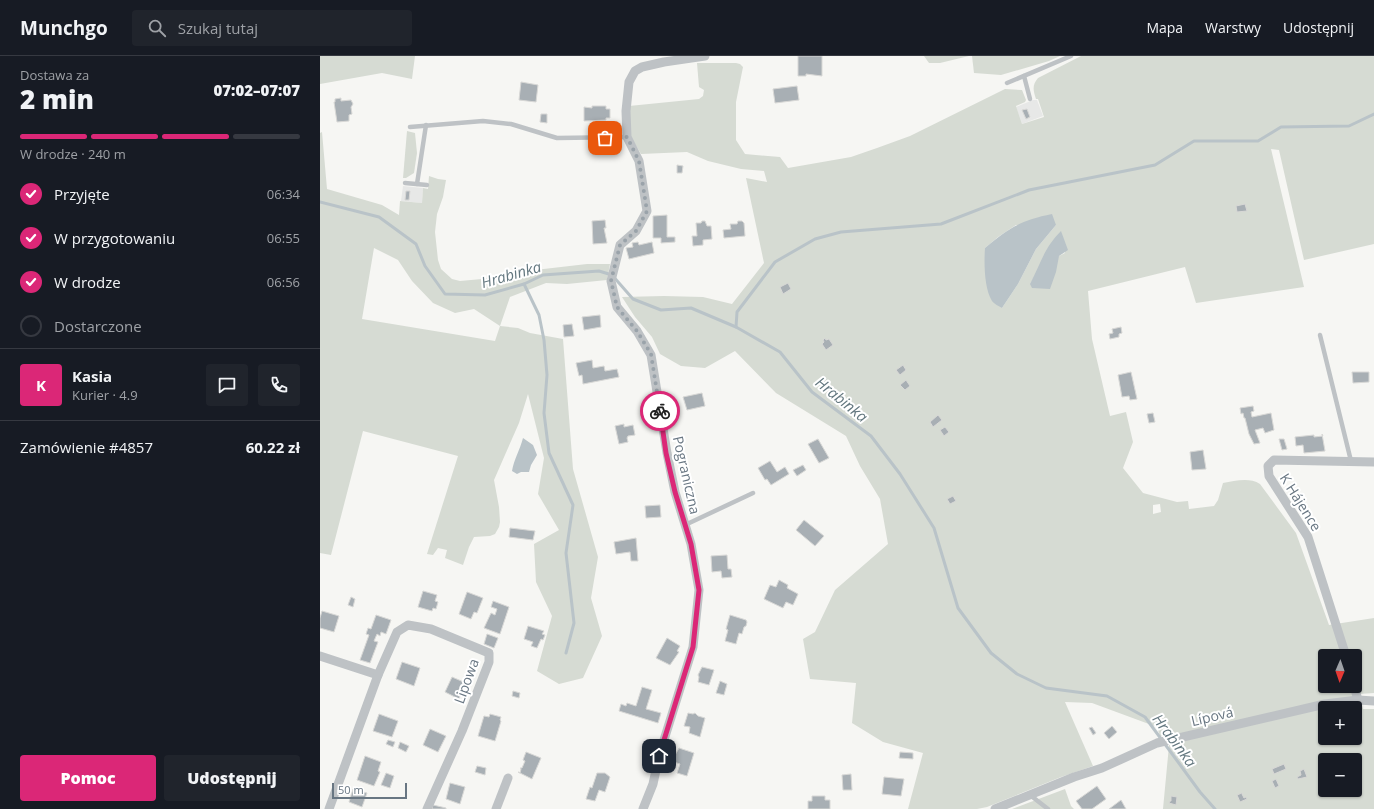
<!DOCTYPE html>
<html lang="pl">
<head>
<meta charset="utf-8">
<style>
	:root { --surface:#171b24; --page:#20242c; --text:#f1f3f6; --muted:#9ea1a6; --line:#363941; --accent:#db2777 }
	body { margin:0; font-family:"Open Sans",sans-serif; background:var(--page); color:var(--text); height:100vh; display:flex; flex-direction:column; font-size:15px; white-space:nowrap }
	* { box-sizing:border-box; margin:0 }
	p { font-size:13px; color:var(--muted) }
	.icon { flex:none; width:22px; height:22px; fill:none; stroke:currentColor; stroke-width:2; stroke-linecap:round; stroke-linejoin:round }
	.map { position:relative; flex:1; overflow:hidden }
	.details { display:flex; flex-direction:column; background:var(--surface); width:320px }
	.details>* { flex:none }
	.needle { width:26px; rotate:182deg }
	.buttons { position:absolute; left:998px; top:593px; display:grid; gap:8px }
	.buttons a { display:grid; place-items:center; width:44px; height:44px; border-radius:4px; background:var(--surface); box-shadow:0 1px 3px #0004; font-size:20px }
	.scale { position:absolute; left:12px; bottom:10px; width:75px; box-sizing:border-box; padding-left:4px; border:2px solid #687682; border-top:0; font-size:11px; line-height:14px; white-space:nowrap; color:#687682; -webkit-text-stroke:3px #fff; paint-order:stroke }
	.pin { position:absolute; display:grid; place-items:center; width:34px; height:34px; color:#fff; margin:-17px; border-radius:8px; box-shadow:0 2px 6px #0006 }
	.courier { position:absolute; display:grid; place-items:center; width:40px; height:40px; margin:-20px; border:3px solid #db2777; border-radius:50%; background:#fff; color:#222; box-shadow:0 1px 5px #0007 }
	.head em { font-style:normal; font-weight:800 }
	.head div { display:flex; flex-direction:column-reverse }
	.head { display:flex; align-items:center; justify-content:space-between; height:68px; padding:0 20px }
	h1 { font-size:26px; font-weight:800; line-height:30px }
	.bar { display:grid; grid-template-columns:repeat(4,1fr); gap:6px 4px; align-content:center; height:48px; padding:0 20px }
	.bar i { height:5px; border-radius:3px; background:var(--line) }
	.bar .active { background:var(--accent) }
	.bar p { grid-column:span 4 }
	.line { display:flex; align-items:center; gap:10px; padding:0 20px; border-top:1px solid var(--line) }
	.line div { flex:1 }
	.round { display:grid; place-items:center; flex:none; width:42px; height:42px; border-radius:4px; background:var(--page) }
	ol { padding:0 20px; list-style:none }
	li { display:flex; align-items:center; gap:12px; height:44px }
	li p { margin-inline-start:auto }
	li .icon { padding:4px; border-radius:50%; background:var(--accent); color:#fff; stroke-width:4 }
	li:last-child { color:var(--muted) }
	li i { width:22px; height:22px; border:2px solid var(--line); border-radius:50% }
	.action { display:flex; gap:8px; margin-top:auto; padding:8px 20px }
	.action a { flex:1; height:46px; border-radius:4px; background:var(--accent); color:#fff; font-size:16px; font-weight:800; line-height:46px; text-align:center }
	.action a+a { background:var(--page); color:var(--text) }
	header { display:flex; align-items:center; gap:24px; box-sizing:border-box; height:56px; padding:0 20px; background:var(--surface); border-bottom:1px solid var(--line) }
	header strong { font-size:19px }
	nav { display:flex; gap:22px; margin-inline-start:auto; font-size:14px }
	.search { width:280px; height:36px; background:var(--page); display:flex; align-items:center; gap:10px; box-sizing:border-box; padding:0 14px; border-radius:4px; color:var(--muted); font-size:15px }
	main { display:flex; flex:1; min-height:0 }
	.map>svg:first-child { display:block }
</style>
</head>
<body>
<header>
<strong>Munchgo</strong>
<div class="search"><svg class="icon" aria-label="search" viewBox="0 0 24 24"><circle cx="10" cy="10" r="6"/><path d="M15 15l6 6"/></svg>Szukaj tutaj</div>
<nav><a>Mapa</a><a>Warstwy</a><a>Udostępnij</a></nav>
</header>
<main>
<section class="details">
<div class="head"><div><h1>2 min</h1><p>Dostawa za</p></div><em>07:02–07:07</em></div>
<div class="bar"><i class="active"></i><i class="active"></i><i class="active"></i><i></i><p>W drodze · 240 m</p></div>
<ol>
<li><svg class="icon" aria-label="check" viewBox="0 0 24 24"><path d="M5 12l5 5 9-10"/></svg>Przyjęte<p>06:34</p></li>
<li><svg class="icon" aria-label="check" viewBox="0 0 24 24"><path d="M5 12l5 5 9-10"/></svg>W przygotowaniu<p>06:55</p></li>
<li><svg class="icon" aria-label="check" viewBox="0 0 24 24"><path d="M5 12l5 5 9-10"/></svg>W drodze<p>06:56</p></li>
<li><i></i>Dostarczone</li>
</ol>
<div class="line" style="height:72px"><b class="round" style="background:var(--accent);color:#fff">K</b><div><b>Kasia</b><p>Kurier · 4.9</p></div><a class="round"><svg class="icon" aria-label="chat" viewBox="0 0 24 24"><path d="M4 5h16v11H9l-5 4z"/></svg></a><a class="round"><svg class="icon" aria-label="phone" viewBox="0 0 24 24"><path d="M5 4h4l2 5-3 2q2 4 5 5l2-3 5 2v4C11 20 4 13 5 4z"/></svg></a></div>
<div class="line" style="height:52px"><div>Zamówienie #4857</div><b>60.22 zł</b></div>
<div class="action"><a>Pomoc</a><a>Udostępnij</a></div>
</section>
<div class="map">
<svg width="1054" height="753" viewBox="0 0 1054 753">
	<rect width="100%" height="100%" fill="#f6f6f3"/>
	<!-- built -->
	<g fill="#e7e8e7">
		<path d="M713 44H717L723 60 702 68 696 51Z"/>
		<path d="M83 130 103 132 102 147 81 145Z"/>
	</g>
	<!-- green -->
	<g fill="#d6dbd3" fill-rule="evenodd">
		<path d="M0 0H95L92 23 62 17 0 28Z"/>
		<path d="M604 0H649L620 7H609Z"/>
		<path d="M652 0H740L729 5 681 19 654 17Z"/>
		<path d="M761 0H1054V188L984 204 959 94 951 93 984 231 876 247 865 211 768 235 772 283 790 360 806 356 813 386 803 412 823 437 857 446 868 445 869 453 894 450 898 444 903 427C915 425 929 421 940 428L976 477 1009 569 1054 562V637L1039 638 1043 653H1054V753H843L850 679 840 680 837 671 772 647 745 646 773 710 741 721 667 751 657 753H588L603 697 563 686 532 667 536 627 490 623 483 583 495 576 515 534 568 488 560 443 540 410 526 380 456 337 415 295 385 312 361 310 340 298 332 281 315 261 302 241 344 240 383 241 412 248 444 207 426 122 447 126 444 115 421 113 388 105 367 96 321 98 311 81 309 50 379 43 383 40 384 34 379 31 377 7H416L420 8 423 11 416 46V84L425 98 460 101 468 112 531 101 557 92 590 80 685 33 702 34 706 44 705 46 696 50 702 68 724 61 718 43H716C713 34 712 29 718 22ZM696 169H736L716 193 698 228 682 252 665 192 678 181ZM741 176 745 197 739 200 710 228ZM840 448 841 456 833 458V449ZM1005 600H1035V630H1005ZM1005 652H1035V682H1005ZM1005 704H1035V734H1005Z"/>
		<path d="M87 75 95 77 97 97 94 117 86 122H83Z"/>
		<path d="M2 76 7 133 62 149 79 159 80 145 102 147 103 132 108 133 109 120 118 123 126 124 123 141 117 158 115 176 118 204 121 213 132 223 140 225 162 223 215 214 267 208H290L287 224 247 228 226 227 190 241 180 270 198 272 210 277 243 283 253 413 278 501 271 542 282 580 263 622 239 628 217 615 232 560 216 526 214 488 239 474 218 438 224 402 208 338 199 367 174 424 179 451 180 466 179 471 175 478 170 480 154 481 149 491 143 509 125 502 127 494 118 492 113 499 107 498 138 400 43 375 11 499 0 497V77ZM54 192 78 204 92 225 113 247 135 257 154 253 180 270 175 285 42 263Z"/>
		<path d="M745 733 751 750 754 753H692Z"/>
	</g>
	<!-- water -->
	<g fill="#b9c3c8">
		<path d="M732 158 736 169 716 193 698 228 682 252C679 250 674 248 672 245 664 232 664 206 665 192 688 172 702 164 732 158Z"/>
		<path d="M741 175 748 194 739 200 736 216 730 233 712 232 710 228C721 207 724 192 741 175Z"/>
		<path d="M203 382 213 389 217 399 211 409 209 416H201L197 418 192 415C194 403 200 394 203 382Z"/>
	</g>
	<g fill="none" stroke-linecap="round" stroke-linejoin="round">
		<!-- stream -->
		<g stroke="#b9c3c8" stroke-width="3">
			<path d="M0 146 59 161 96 188 105 210 125 238 165 239 204 228 223 219 279 215 292 219 313 243 341 254 371 252 416 271 460 296 492 336 551 380 580 418 614 472 638 552 671 597 697 618 726 632 787 640 825 661 880 736 895 753"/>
			<path d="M204 228 219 259 224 284 227 319 224 357 229 397 253 449 246 497 254 567 246 597"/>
			<path d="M416 271 417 256 455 206 495 183 521 176 621 168 709 134 835 109 874 85H938L961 71 1029 70 1054 58"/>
		</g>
	</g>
	<!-- building -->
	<g fill="#a8afb4" stroke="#d8d8d6">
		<path d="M478 0H502V20L486 18V20H478Z"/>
		<path d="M201 26 218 29 216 46 199 44Z"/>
		<path d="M477 30 479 44 455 47 453 33Z"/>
		<path d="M21 42V45L31 44 33 48 31 51 32 58 29 59V65L17 66 14 46H15V43Z"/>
		<path d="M272 50H286V53H290V62H286V64L264 65V51L272 52Z"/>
		<path d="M707 53 710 61 706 63 702 54Z"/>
		<path d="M221 58H227V67L220 66Z"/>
		<path d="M357 109 363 110 362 117H357Z"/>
		<path d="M86 135H90L89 144H85Z"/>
		<path d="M925 148 927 155 917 156 916 150Z"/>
		<path d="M347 159V181H355V186L341 187V182H333V160Z"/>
		<path d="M285 164 286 172H284L287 187 273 188 272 165Z"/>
		<path d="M382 165H385L387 170H391L392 183 383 184V189L373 190 372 180H377L376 167H381Z"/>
		<path d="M418 165H422L424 167 425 180 404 182 403 174 411 173 410 168H417Z"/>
		<path d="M318 186 319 189 332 186 334 197 309 203 306 192 313 191 312 187Z"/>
		<path d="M468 227 471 233 463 238 460 231Z"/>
		<path d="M280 259 281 271 264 274 262 261Z"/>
		<path d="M252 268 254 280 244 281 243 269Z"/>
		<path d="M801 271 802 277 799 278V281L790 283 789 278 793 277 792 273Z"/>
		<path d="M505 282 506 284 509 283 513 289 506 294 502 288 504 286 503 284Z"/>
		<path d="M272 304 273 312 284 310 285 315 297 313 299 321 263 328 262 319 259 320 256 307Z"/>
		<path d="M583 309 586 314 580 319 576 314Z"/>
		<path d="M811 316 817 343 810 344 809 340 802 341 798 319Z"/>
		<path d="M1032 316H1049V326L1033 327Z"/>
		<path d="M586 324 590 330 585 334 580 329Z"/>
		<path d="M382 337 385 350 367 354 363 341Z"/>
		<path d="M933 350 934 355 931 356 932 361 951 357 954 374 945 377 943 372 935 374 940 387 934 388 929 378 925 362H924L923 357 921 358 920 352Z"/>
		<path d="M833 357 835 366 829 367 827 358Z"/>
		<path d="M618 359 622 364 613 371 610 366Z"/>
		<path d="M304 368V371L313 369 315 379 308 380 307 382 308 386 299 388 295 370Z"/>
		<path d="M625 371 629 376 624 380 620 374Z"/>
		<path d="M1002 378 1005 395 984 397 983 389 976 390 975 381 994 379V381L1003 380Z"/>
		<path d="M498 383 509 402 499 407 488 388Z"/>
		<path d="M959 383H964L967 393 962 394Z"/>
		<path d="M883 394 886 413 872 414 870 396Z"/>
		<path d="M450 405 457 416 465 411 469 418 451 429 447 423 445 424 438 412Z"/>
		<path d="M483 409 486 414 477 420 473 414Z"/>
		<path d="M633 440 636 445 630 448 627 443Z"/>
		<path d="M340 449 341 461 326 462 325 450Z"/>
		<path d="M484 464 504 480 495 490 476 474Z"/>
		<path d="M190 472 215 475 213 484 189 481Z"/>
		<path d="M316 482 318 505H311L310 496 296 498 294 486Z"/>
		<path d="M407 499 408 513H411L412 521 402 522 401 515 392 516 391 500Z"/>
		<path d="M459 524 468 529 467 532 478 538 473 549 466 546 463 552 444 543 450 529 456 531Z"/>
		<path d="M103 535 117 539 115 545 118 546 116 553 113 552 112 555 98 551Z"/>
		<path d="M147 536 163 542 157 557 154 556 151 563 139 558Z"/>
		<path d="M31 541 35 543 33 551 28 549Z"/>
		<path d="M173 545 189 551 180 578 164 572 171 557 175 559 177 553 171 551Z"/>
		<path d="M2 555 19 560 14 576 0 572V562Z"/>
		<path d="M56 559 71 564 66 578 61 576 60 580 57 578 54 585 58 586 50 607 40 604 49 579 46 578 48 572 51 573Z"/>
		<path d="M410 559 426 564 427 566 426 570 424 571 422 578 419 577 416 588 405 585 408 574 406 573Z"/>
		<path d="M208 570 224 575 222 578 225 579 223 584 221 583 217 592 211 590 213 586 204 583Z"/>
		<path d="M167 578 178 582 174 592 164 588Z"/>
		<path d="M347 582 360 590 357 595 359 596 350 609 336 602Z"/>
		<path d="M82 606 100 612 94 630 76 623Z"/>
		<path d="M382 611 394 614 389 629 378 626 379 621 378 619Z"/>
		<path d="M132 621 146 627 139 643 125 636Z"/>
		<path d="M400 625 407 628 404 639 396 637Z"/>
		<path d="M322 631 332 634 326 653 341 657 338 667 299 655 301 648 306 650 307 647 316 650Z"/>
		<path d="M193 635 200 637 199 642 192 640Z"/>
		<path d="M368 657 373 658 375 657 378 660 385 662 380 681 369 677 370 671 364 670Z"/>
		<path d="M59 658 78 665 72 681 53 675Z"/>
		<path d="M170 658 181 661 180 664 181 665 175 685 158 680 164 660 169 661Z"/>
		<path d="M792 670 797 676 789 683 784 677Z"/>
		<path d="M772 671 776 677 773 679 769 672Z"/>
		<path d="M110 673 126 680 118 696 103 689Z"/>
		<path d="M68 684 75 686 73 691 66 688Z"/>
		<path d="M80 686 89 690 86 696 78 692Z"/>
		<path d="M359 692 374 697 367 720 357 717 360 708 354 706 355 703 354 701Z"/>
		<path d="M206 696 221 702 212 723 198 716 200 717 201 713 200 712H202L205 705 203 704Z"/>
		<path d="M580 696 593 697V703L579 702Z"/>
		<path d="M1039 698V700L1041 699 1042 703H1040L1041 705 1035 707V704H1033L1031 700Z"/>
		<path d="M45 700 61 706 58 715 60 716 54 730 37 724Z"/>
		<path d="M964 708 966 713 954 718 952 713Z"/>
		<path d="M157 710 166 712 165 719 155 716Z"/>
		<path d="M984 713 987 721 978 723 977 721 981 719 980 715Z"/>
		<path d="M66 717 74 720 70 732 61 729Z"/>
		<path d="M277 717H285L290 721 285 736 279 734 275 745 266 743 270 731 272 732Z"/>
		<path d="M531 718 532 734H523L522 719Z"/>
		<path d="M564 721 584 723 581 740 562 738Z"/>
		<path d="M956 723 959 730 955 732 952 725Z"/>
		<path d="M130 727 145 731 140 748 126 743Z"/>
		<path d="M777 730 786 743 772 753H762L756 745Z"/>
		<path d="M33 733 47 737 42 751 29 746Z"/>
		<path d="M922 737 923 738H922L924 742 926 741 927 743 920 746 917 739Z"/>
		<path d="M492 740H505V744H510V753H488V745H492Z"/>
		<path d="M851 740 857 741 856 749 849 747 850 745H851Z"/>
		<path d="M801 744 806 753H789Z"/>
		<path d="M113 749 126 752V753H112Z"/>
	</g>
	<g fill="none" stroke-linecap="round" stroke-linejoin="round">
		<!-- lane -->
		<g stroke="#bec2c5" stroke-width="4.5">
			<path d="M704 20 710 43"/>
			<path d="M687 27 751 0"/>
			<path d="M90 71 163 65 191 68 237 82 307 81"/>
			<path d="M85 127 107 129"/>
			<path d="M97 128 106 69"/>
			<path d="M1000 279 1031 405"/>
			<path d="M365 469 433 437"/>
			<path d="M710 739 728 753"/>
		</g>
		<!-- street -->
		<g stroke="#bec2c5" stroke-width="9">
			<path d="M0 600 58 619"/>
			<path d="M1026 600 988 481 949 420 948 410 954 404 1054 406"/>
			<path d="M1034 630 1038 644"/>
			<path d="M9 753 58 619 77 576 88 569 111 573 169 597V606L142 675 107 753"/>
			<path d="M176 753 188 722"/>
			<path d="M323 753 333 728 339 700 373 591 379 534 371 488 355 436 347 397 331 299 317 275 297 251 291 225 300 189 316 175 327 155 319 105 307 81 306 55 309 26 315 15 322 11 344 6 385 0"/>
			<path d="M675 753 754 721 782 712 837 687 1005 648 1038 644 1054 645"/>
		</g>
	</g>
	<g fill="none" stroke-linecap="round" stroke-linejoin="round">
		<!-- done -->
		<path stroke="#9aa3aa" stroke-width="4" stroke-dasharray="0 7.2" d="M285 82 307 81 319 105 327 155 316 175 300 189 291 225 297 251 317 275 331 298 340 355"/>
		<!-- route -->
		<path stroke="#db2777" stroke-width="5" d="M339 700 373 591 379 534 371 488 355 436 346 397 340 355"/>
	</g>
	<g text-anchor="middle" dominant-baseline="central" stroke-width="4" stroke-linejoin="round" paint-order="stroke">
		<!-- street labels -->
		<g font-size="14" fill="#687682" stroke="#fff">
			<text transform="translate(367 419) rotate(77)">Pograniczna</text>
			<text transform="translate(981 446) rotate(58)">K Hájence</text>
			<text transform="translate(146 625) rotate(-70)">Lipowa</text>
			<text transform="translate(892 660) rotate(-13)">Lípová</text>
		</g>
		<!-- water labels -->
		<g font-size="15" font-style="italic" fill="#63777f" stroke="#fff">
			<text transform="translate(191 218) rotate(-16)">Hrabinka</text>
			<text transform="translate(522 343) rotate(39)">Hrabinka</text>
			<text transform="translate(855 684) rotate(53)">Hrabinka</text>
		</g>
	</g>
</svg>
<div class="buttons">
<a><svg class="needle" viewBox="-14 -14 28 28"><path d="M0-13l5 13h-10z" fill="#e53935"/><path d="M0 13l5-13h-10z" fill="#9ea1a6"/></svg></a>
<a>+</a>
<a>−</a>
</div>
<div class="scale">50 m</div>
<div class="pin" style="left:285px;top:82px;background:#ea580c"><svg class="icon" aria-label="bag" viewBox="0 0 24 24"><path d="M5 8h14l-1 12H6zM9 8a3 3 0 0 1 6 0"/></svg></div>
<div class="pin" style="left:339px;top:700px;background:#1f2937"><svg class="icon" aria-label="home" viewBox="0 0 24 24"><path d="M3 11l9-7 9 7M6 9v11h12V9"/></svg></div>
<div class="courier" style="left:340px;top:355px"><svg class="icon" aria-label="bike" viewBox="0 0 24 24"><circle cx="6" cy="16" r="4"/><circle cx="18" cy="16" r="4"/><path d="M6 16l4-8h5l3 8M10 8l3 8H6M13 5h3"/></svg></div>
</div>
</main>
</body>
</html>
